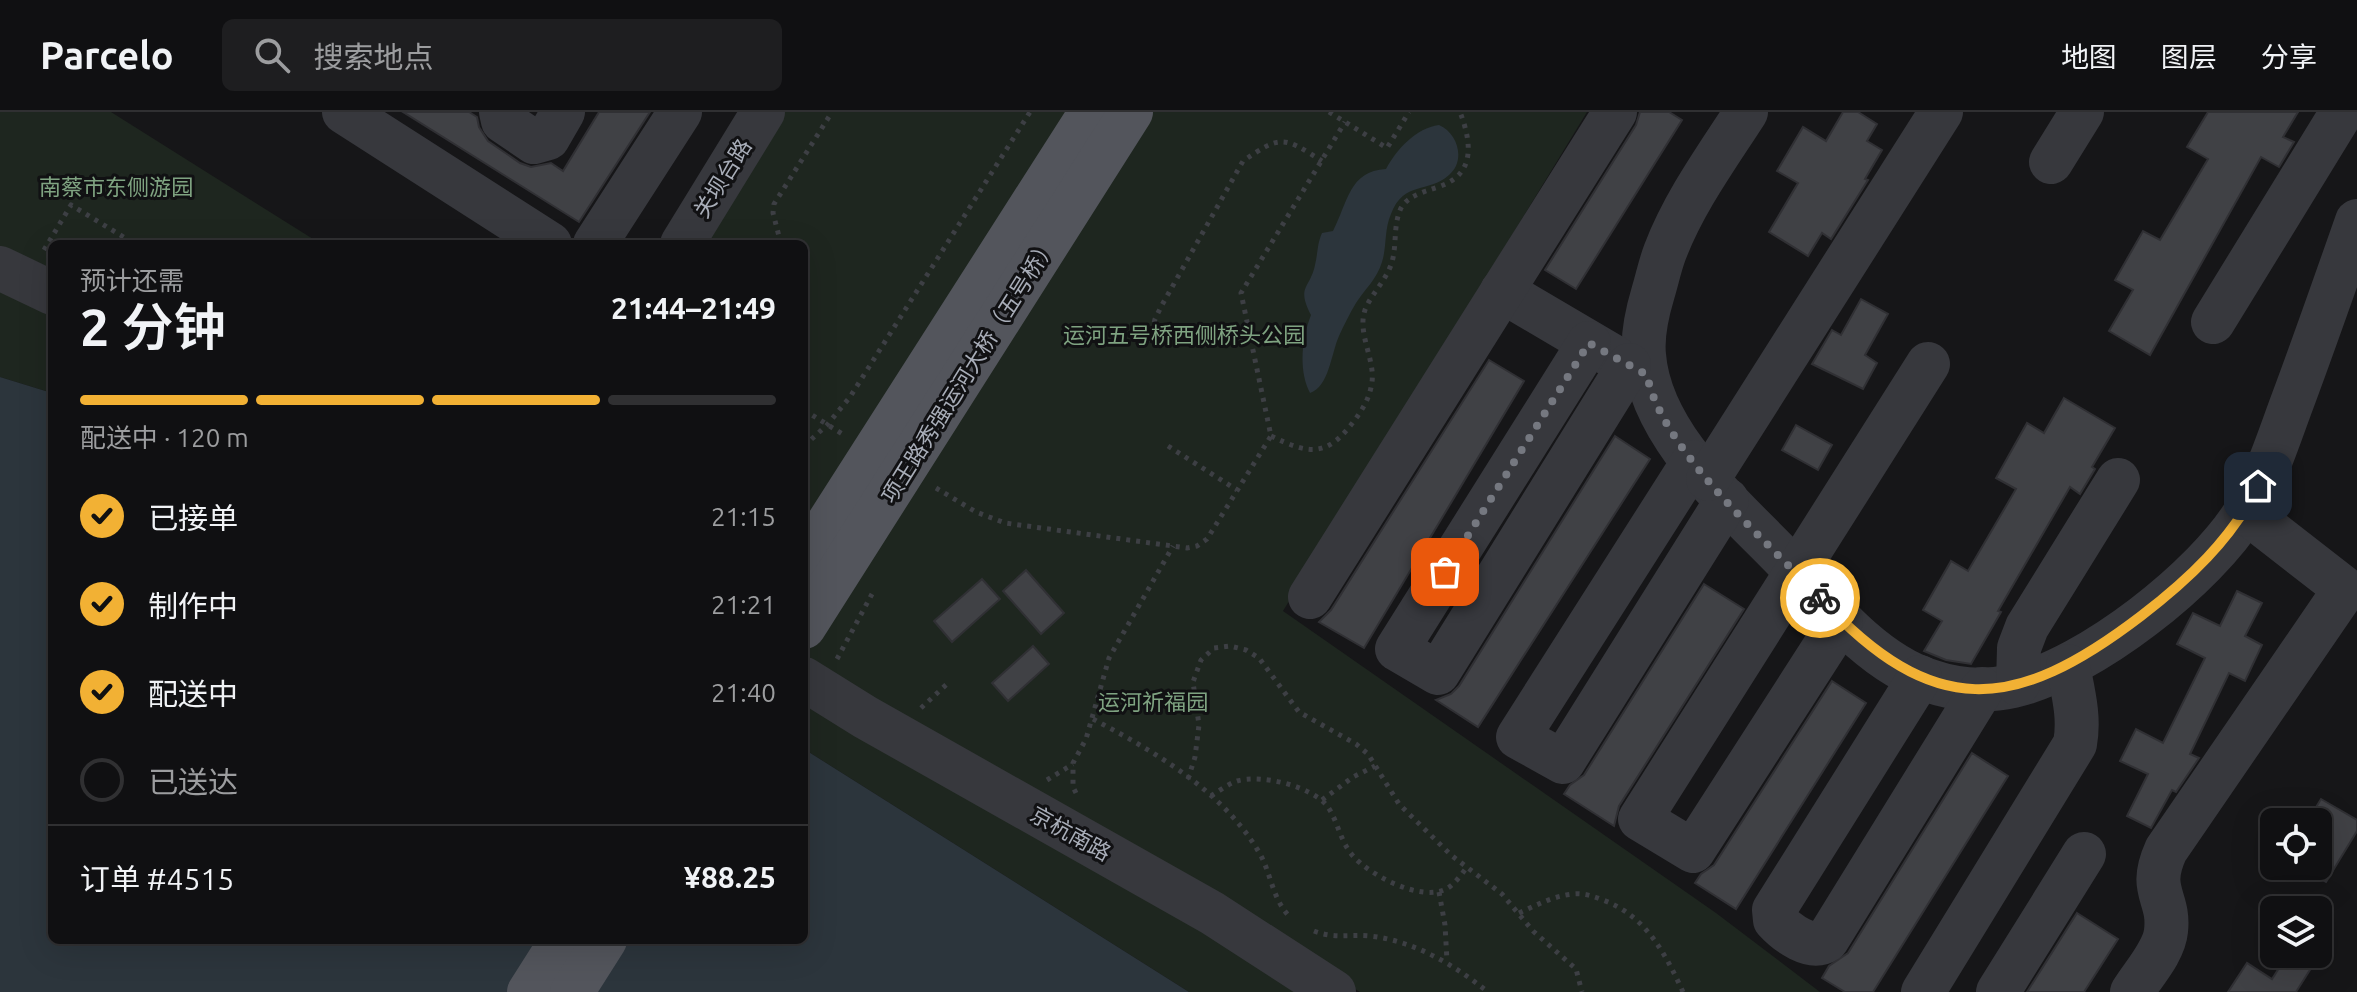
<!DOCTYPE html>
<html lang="zh">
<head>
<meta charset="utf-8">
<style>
	:root { --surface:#101012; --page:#1e1e20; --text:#f1f3f6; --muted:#9c9d9f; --line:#303032; --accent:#f2b134 }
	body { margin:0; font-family:Ubuntu,"Noto Sans SC",sans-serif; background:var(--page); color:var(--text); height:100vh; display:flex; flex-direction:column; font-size:30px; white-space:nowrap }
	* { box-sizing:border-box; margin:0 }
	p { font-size:26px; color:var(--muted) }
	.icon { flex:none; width:44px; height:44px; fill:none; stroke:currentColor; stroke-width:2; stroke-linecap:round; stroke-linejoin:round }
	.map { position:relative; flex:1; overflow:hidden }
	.drawer { position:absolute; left:48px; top:128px; width:760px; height:704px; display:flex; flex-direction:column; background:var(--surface); border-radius:12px; box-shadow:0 8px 32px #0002,0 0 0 2px var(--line) }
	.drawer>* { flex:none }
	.buttons { position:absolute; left:2260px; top:696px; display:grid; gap:16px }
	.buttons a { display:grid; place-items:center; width:72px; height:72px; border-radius:12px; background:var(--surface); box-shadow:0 8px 32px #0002,0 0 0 2px var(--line); font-size:40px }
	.pin { position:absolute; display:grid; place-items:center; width:68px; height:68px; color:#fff; margin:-34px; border-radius:16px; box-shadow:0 4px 12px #0006 }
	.courier { position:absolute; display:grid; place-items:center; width:80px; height:80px; margin:-40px; border:6px solid #f2b134; border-radius:50%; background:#fff; color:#222; box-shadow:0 2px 10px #0007 }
	.summary em { font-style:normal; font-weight:600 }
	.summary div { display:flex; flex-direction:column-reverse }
	.summary { display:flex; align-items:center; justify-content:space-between; height:136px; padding:0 32px }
	h1 { font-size:52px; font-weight:600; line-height:60px }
	.bar { display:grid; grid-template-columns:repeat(4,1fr); gap:12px 8px; align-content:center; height:96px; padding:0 32px }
	.bar i { height:10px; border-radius:6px; background:var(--line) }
	.bar .current { background:var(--accent) }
	.bar p { grid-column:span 4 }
	.line { display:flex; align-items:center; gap:20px; padding:0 32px; border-top:2px solid var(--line) }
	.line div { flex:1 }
	ol { padding:0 32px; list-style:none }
	li { display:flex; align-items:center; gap:24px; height:88px }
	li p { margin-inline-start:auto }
	li .icon { padding:8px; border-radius:50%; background:var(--accent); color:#111; stroke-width:4 }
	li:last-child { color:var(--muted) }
	li i { width:44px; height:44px; border:4px solid var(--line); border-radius:50% }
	header { display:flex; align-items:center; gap:48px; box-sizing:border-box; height:112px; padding:0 40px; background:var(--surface); border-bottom:2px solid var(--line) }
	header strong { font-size:38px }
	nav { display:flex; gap:44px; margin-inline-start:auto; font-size:28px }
	.search { width:560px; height:72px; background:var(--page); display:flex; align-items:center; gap:20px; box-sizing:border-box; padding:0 28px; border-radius:12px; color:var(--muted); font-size:30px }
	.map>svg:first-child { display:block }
</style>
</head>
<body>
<header>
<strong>Parcelo</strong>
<div class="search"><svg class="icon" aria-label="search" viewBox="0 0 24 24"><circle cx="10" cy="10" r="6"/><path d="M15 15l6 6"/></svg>搜索地点</div>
<nav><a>地图</a><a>图层</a><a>分享</a></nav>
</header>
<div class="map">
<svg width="2357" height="880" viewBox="0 0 2357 880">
	<rect width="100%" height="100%" fill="#161618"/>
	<!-- green -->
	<g fill="#1e261f">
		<path d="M0 0H111L321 132H52V166L0 142Z"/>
		<path d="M781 0H1587L1283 499 1716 801 1820 880H1360L1187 772 804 566V132H698Z"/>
		<path d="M0 172 52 196V281L0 265Z"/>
		<path d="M804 590 1133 776 1299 880H1189L804 637Z"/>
	</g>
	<!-- water -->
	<g fill="#2c353c">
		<path d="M1439 13C1458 21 1466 49 1449 63 1428 82 1404 68 1391 102 1384 118 1387 134 1382 150 1377 167 1365 177 1356 191 1350 201 1344 213 1339 224 1331 242 1329 275 1310 281 1298 258 1302 226 1311 203 1296 174 1310 177 1315 153 1318 141 1317 132 1322 121L1333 119C1348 90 1349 59 1386 57 1397 37 1416 16 1439 13Z"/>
		<path d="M0 265 52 281V828H804V637L1189 880H0Z"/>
	</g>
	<!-- building -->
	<g fill="#404145" stroke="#303034" stroke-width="2">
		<path d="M403 0H469L477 5 479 15 488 29 520 51 531 55 551 51 563 59 599 0H650L579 110Z"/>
		<path d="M1640 0H1669L1682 8 1576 177 1545 158 1636 13Z"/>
		<path d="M1843 0H1858L1877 12 1867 29 1882 38 1865 67 1868 68 1831 127 1822 121 1808 144 1769 120 1798 71 1777 59 1803 15 1826 29Z"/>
		<path d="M2208 0H2298L2283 25 2294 30 2279 55 2261 45 2150 243 2109 219 2133 178 2115 168 2143 119 2160 128 2208 47 2187 35Z"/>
		<path d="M1861 187 1888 202 1865 243 1877 251 1863 277 1812 252 1832 218 1841 223Z"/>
		<path d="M1489 248 1524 269 1364 536 1319 510 1331 498Z"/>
		<path d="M2064 286 2115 316 2092 355 2095 357 2080 382 2070 375 1998 499 2001 500 1971 552 1946 548 1924 539 1942 509 1923 498 1951 449 1968 459 2016 377 1996 366 2027 311 2044 321Z"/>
		<path d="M1796 313 1832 333 1818 358 1782 338Z"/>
		<path d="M1615 324 1650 347 1478 615 1436 588 1451 582 1459 574Z"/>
		<path d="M1026 458 1064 501 1041 522 1003 479Z"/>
		<path d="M982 467 1000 487 952 530 934 509Z"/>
		<path d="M1704 472 1744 497 1619 694 1614 714 1564 682 1570 673 1584 663Z"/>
		<path d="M2237 479 2262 491 2245 524 2262 533 2245 569 2229 561 2190 642 2199 646 2176 680 2172 678 2151 716 2127 704 2148 662 2120 649 2136 617 2163 631 2205 546 2177 532 2193 501 2220 514Z"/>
		<path d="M1033 534 1049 552 1008 589 992 571Z"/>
		<path d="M1832 569 1866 591 1736 797 1695 771 1701 762 1714 753Z"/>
		<path d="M1972 641 2008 664 1873 880H1845L1822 866 1829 854 1848 841Z"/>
		<path d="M2321 687 2357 708V719L2326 770 2298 754H2318V710H2307Z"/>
		<path d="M2077 801 2118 827 2084 880H2027Z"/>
		<path d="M2288 842H2320L2296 880H2228L2247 851 2272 867Z"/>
	</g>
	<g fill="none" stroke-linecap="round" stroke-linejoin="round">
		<!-- path -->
		<g stroke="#3d3f44" stroke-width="5" stroke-dasharray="4 6" stroke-linecap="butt">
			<path d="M1329 0 1387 36 1409 0"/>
			<path d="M781 132 773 101 774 92 832 0"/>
			<path d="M44 138 71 93 135 132"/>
			<path d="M1150 230 1155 207 1162 193 1243 49C1281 23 1283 24 1322 49"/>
			<path d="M804 298 844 323"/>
			<path d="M1271 324C1310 343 1327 345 1354 309 1363 297 1370 285 1372 270 1375 247 1357 221 1365 198 1371 182 1386 169 1392 150 1397 132 1393 113 1401 96 1407 86 1416 83 1426 79 1435 76 1446 73 1454 67 1476 51 1468 21 1460 0"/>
			<path d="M804 334 827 313 850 285 1030 0"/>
			<path d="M1168 334 1237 378"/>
			<path d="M936 376 976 400 1005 411 1187 436 1197 434 1207 427 1271 324 1241 181 1345 10"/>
			<path d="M837 547 872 482"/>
			<path d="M921 596 947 572"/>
			<path d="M1093 607C1153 639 1220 677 1257 737 1271 758 1271 785 1289 804"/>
			<path d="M1188 667 1195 645 1199 613 1193 570 1201 548 1214 536 1230 534 1246 538 1259 546 1299 600 1356 632 1368 642 1399 692 1451 743 1502 782 1533 819 1576 857 1582 880"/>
			<path d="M1047 668 1073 652"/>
			<path d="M1076 681 1073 675V651L1086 627 1109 546 1173 434"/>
			<path d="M1211 684C1219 679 1228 672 1237 669 1262 662 1312 674 1328 695 1338 710 1340 729 1353 744 1370 763 1420 790 1446 777 1454 773 1461 763 1467 755"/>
			<path d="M1322 688 1353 665 1375 654"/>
			<path d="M1439 780 1445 813 1447 849"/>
			<path d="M1519 801C1537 793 1553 784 1573 782 1584 781 1593 784 1603 788 1646 804 1665 841 1683 880"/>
			<path d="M1314 819C1334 827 1350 822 1370 824 1415 829 1454 853 1488 880"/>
		</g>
		<!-- minor -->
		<g stroke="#37383d" stroke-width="44">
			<path d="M344 0 550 132"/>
			<path d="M501 0 503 9 534 30 548 26 563 0"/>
			<path d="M1746 0C1717 45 1684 90 1665 140 1660 153 1657 168 1653 181 1647 201 1642 222 1644 243 1650 324 1732 393 1785 448 1825 491 1872 551 1930 569 1956 578 1986 580 2013 574 2089 557 2206 465 2246 399 2267 365 2279 325 2293 288 2315 229 2336 169 2357 109"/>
			<path d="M2051 50 2082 0"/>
			<path d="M595 132 680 0"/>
			<path d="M682 132 763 0"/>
			<path d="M0 156 52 181"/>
			<path d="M1502 179 1614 245"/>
			<path d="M2213 210 2342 0"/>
			<path d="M1589 231 1397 537 1438 561 1629 253"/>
			<path d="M1693 350 1518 625 1563 650 1727 388"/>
			<path d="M1708 367 1941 0"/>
			<path d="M1310 485 1615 0"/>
			<path d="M1841 509 1693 739 1640 707 1928 252"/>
			<path d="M1920 565 1774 798 1775 808C1787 821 1811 839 1827 828L1982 577"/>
			<path d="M804 567 865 605 1212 801 1334 880"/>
			<path d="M2018 572 2019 536 2027 515 2118 368"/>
			<path d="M1923 880 2075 632C2080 605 2073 580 2068 554"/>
			<path d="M1998 880 2084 742"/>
			<path d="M2132 880C2143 862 2164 840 2166 819 2170 784 2147 780 2166 738L2345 477 2246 400"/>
		</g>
		<!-- major -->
		<g stroke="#53555c" stroke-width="44">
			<path d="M529 880 562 828"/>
			<path d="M572 880 605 828"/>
		</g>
		<!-- major-bridge -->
		<g stroke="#53555c" stroke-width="44">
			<path d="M804 449 1091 0"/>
			<path d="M804 515 1131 0"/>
		</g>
	</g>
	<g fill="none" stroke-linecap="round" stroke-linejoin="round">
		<!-- done -->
		<path stroke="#757880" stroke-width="8" stroke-dasharray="0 14.4" d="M1445 460 1589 231 1647 263C1662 339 1767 429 1820 486"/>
		<!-- route -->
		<path stroke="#f2b134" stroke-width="10" d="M1820 486C1933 608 2014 601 2141 504 2188 468 2232 427 2258 374"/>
	</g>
	<g text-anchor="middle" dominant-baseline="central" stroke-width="6" stroke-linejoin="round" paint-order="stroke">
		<!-- street labels -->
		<g font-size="22" fill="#a8adb8" stroke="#111113">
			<text transform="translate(722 66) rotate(-58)">关坝台路</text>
			<text transform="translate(968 258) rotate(-58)">项王路秀强运河大桥（五号桥）</text>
			<text transform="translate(1071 721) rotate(29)">京杭南路</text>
		</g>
		<!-- park labels -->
		<g font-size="22" fill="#7fa381" stroke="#111113">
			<text x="116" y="74">南蔡市东侧游园</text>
			<text x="1184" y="222">运河五号桥西侧桥头公园</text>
			<text x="1153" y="589">运河祈福园</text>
		</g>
	</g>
</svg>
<div class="buttons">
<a><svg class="icon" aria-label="locate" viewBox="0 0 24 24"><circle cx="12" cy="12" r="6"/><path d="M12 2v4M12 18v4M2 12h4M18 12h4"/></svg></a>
<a><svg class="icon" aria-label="layers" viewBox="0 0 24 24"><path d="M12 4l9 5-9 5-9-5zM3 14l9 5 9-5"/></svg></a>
</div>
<div class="pin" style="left:1445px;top:460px;background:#ea580c"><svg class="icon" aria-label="bag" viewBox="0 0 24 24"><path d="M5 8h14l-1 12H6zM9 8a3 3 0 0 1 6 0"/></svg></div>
<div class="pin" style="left:2258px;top:374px;background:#1f2937"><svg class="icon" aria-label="home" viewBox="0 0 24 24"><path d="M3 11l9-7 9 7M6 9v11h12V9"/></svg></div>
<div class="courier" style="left:1820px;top:486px"><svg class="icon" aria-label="bike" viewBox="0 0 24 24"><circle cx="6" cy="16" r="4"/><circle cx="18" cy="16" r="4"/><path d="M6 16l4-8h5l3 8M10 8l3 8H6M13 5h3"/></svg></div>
<section class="drawer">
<div class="summary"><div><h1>2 分钟</h1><p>预计还需</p></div><em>21:44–21:49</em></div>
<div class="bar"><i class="current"></i><i class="current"></i><i class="current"></i><i></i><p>配送中 · 120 m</p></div>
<ol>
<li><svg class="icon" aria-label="check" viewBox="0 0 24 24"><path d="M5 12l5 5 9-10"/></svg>已接单<p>21:15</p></li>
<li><svg class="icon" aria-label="check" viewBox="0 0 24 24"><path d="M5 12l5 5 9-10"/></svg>制作中<p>21:21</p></li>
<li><svg class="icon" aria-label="check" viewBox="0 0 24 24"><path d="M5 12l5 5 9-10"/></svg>配送中<p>21:40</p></li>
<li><i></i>已送达</li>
</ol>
<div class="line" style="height:104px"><div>订单 #4515</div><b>¥88.25</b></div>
</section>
</div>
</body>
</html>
